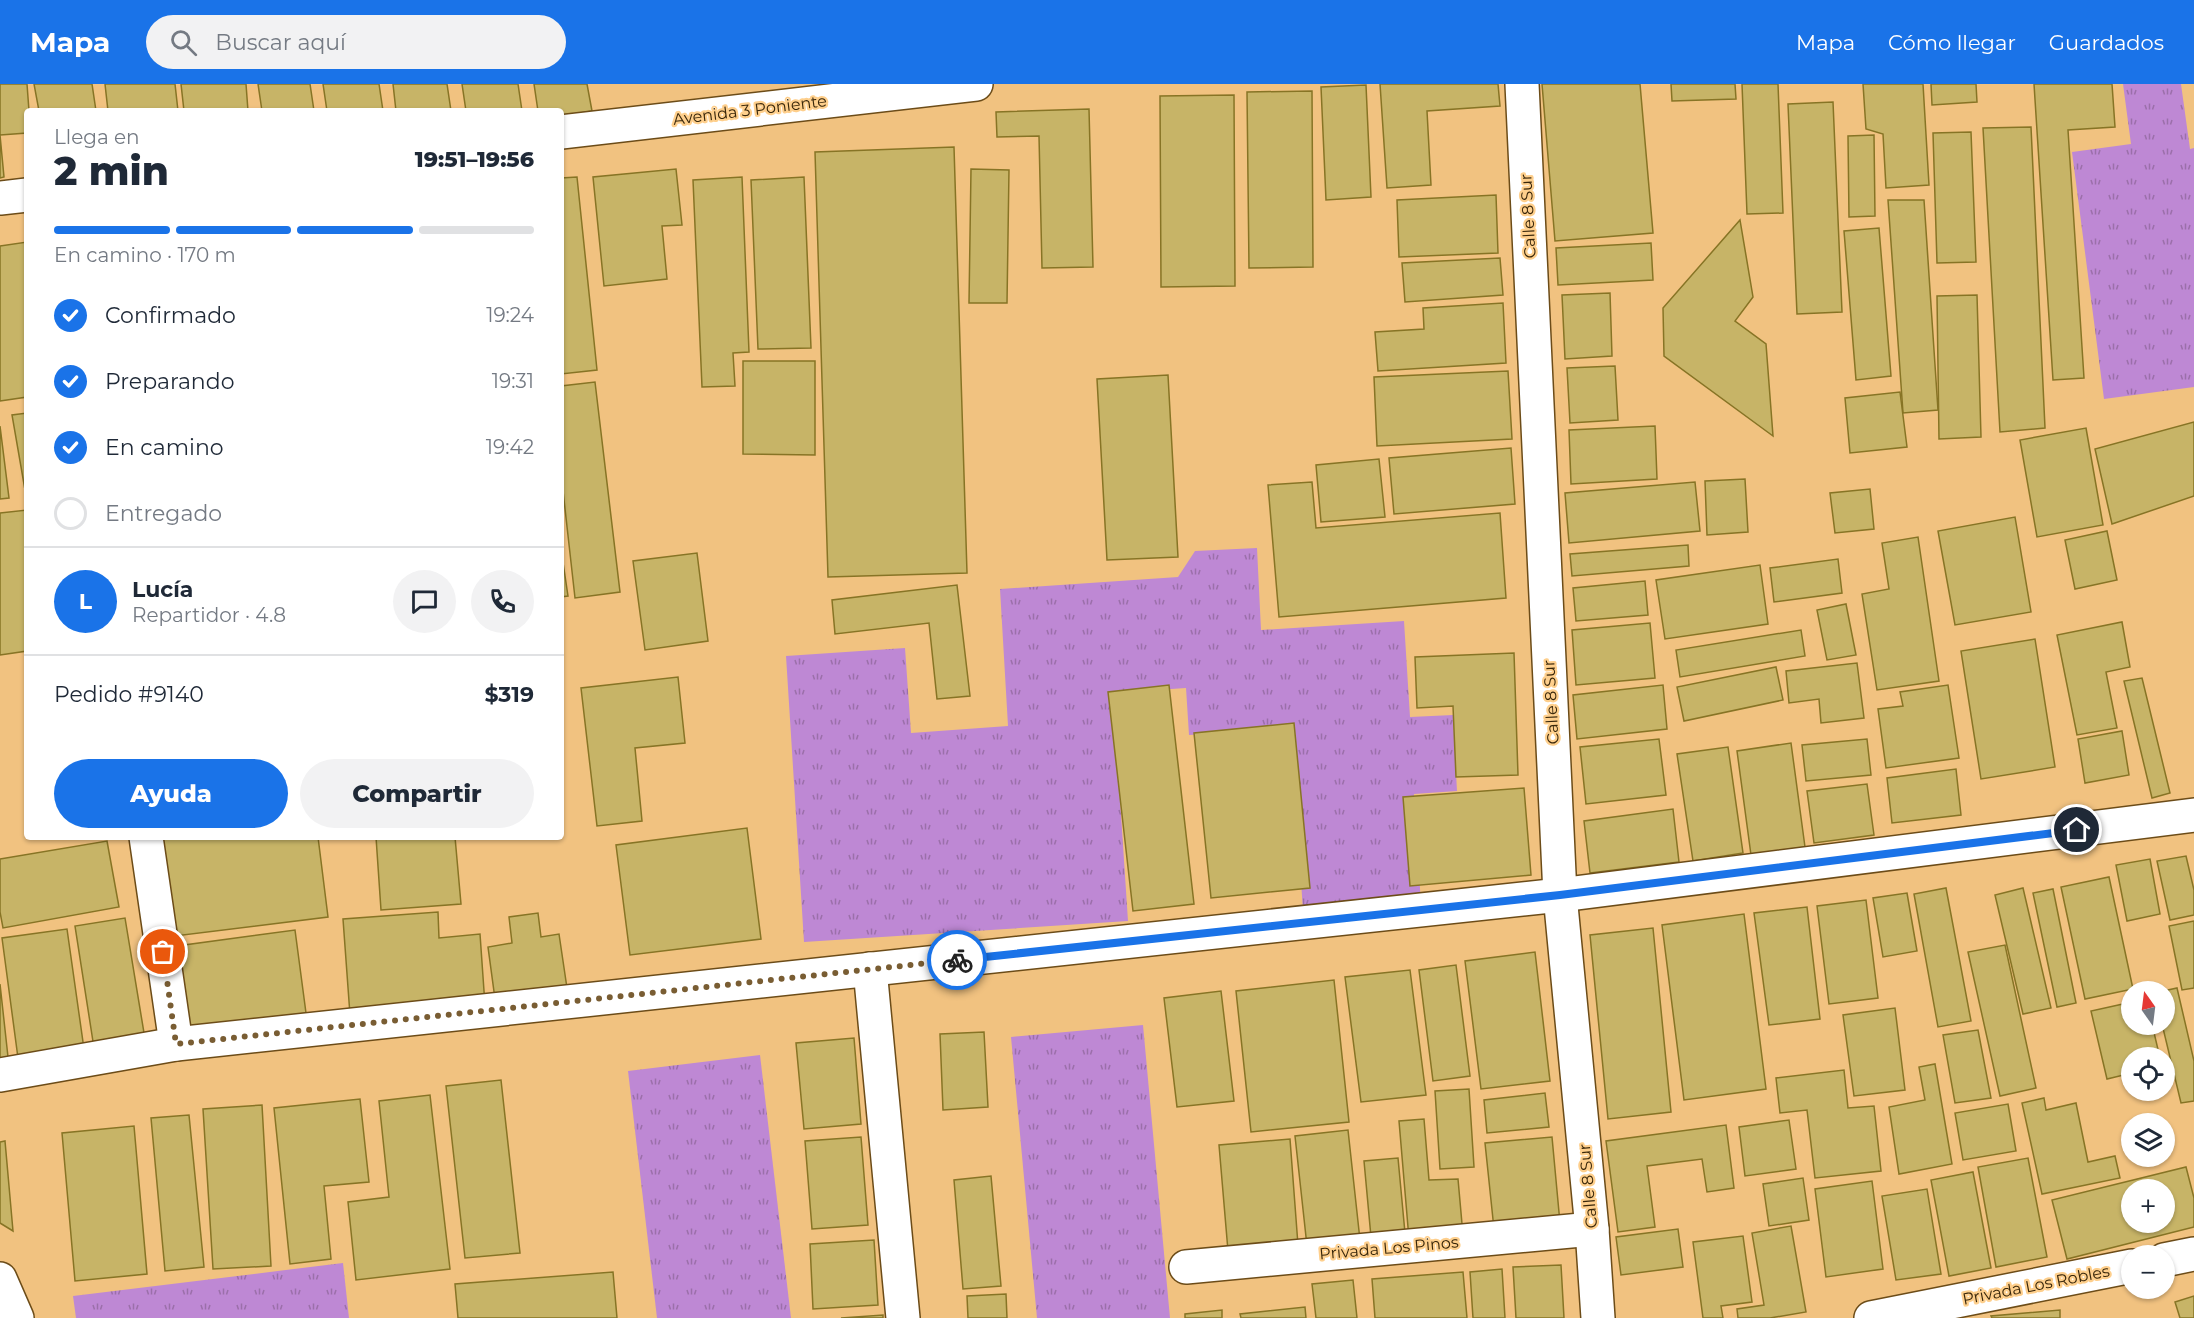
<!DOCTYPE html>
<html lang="es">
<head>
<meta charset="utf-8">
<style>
	:root { --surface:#fff; --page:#f2f2f3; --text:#1f2937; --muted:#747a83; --line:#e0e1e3; --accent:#1a73e8 }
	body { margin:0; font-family:Montserrat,sans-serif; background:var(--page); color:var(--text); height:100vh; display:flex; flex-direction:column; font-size:22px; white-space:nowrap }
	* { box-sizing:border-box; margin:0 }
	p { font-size:20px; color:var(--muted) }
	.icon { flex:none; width:33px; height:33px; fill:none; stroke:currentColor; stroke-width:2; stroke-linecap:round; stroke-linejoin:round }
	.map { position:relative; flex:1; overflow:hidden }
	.sheet { position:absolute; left:24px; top:24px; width:540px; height:732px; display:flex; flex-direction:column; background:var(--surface); border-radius:6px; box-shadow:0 2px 4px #0004 }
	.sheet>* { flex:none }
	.needle { width:39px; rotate:346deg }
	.fabs { position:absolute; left:2121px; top:897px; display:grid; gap:12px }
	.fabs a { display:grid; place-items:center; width:54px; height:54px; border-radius:50%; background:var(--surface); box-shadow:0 2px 4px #0004; font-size:30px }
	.pin { position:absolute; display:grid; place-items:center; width:51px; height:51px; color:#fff; margin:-26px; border:3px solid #fff; border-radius:50%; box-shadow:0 2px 6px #0007 }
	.courier { position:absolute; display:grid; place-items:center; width:60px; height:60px; margin:-30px; border:4px solid #1a73e8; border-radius:50%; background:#fff; color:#222; box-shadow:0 2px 8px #0007 }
	.head em { font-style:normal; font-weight:800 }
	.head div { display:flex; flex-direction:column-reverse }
	.head { display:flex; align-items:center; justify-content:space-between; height:102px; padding:0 30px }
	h1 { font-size:39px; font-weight:800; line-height:45px }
	.bar { display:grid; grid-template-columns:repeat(4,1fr); gap:9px 6px; align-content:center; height:72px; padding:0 30px }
	.bar i { height:8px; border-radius:4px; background:var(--line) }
	.bar .current { background:var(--accent) }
	.bar p { grid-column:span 4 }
	.line { display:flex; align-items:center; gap:15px; padding:0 30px; border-top:2px solid var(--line) }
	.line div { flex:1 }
	.round { display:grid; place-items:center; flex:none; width:63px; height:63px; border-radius:32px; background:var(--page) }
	ol { padding:0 30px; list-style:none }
	li { display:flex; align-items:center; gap:18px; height:66px }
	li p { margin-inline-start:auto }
	li .icon { padding:6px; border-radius:50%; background:var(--accent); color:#fff; stroke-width:4 }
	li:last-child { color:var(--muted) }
	li i { width:33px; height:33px; border:3px solid var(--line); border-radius:50% }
	.action { display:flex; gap:12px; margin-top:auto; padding:12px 30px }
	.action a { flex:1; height:69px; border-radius:36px; background:var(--accent); color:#fff; font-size:24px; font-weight:800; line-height:69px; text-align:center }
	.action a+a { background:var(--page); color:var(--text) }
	header { display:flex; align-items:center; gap:36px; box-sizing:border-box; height:84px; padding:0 30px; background:var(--accent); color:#fff }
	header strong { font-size:28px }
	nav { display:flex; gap:33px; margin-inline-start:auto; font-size:21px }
	.search { width:420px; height:54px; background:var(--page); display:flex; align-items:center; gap:15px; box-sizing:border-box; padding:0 21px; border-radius:33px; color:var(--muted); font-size:22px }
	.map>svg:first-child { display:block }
</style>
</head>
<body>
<header>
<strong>Mapa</strong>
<div class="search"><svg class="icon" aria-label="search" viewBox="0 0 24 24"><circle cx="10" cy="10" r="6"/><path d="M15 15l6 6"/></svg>Buscar aquí</div>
<nav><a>Mapa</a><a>Cómo llegar</a><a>Guardados</a></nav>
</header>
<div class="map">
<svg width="2194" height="1234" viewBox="0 0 2194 1234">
	<defs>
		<pattern id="grass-tufts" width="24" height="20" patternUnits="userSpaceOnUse" patternTransform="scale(1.5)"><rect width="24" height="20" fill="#be88d4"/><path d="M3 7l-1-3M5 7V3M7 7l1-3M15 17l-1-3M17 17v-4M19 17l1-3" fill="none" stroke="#9b6faa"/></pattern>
	</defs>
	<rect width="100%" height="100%" fill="#f1c280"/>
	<!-- grass -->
	<g fill="url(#grass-tufts)">
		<path d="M2123 0H2181L2190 65 2194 64V303L2104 315 2072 68 2131 60Z"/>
		<path d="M1257 464 1261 546 1404 537 1410 633 1453 631 1457 707 1414 710 1421 820 1303 827 1291 645 1189 651 1186 604 1113 609 1128 837 804 858 786 572 905 564 911 649 1008 642 1000 505 1178 493 1195 467Z"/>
		<path d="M1143 941 1170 1234H1037L1011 953Z"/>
		<path d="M760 971 791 1234H657L628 987Z"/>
		<path d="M343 1179 349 1234H76L73 1212Z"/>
	</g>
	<!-- building -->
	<g fill="#c7b467" stroke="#877425" stroke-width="1.5" fill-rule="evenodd">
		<path d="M0 0H27L29 27H27V49L0 51 4 93 0 94Z"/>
		<path d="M34 0H92L96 27H39Z"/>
		<path d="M105 0H175L178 27H108Z"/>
		<path d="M181 0H246L248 27H184Z"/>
		<path d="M258 0H310L314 27H262Z"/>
		<path d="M323 0H379L383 27H327Z"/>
		<path d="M393 0H447L451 27H396Z"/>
		<path d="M462 0H518L522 27H466Z"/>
		<path d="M534 0H587L592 27 561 32V27H538Z"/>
		<path d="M1380 0H1498L1500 22 1427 27 1431 101 1387 104Z"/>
		<path d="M1542 0H1640L1653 149 1555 157Z"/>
		<path d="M1671 0H1735L1736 15 1672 17Z"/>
		<path d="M1742 0H1778L1783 129 1747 130Z"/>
		<path d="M1863 0H1923L1929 101 1886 104 1883 50 1866 45Z"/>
		<path d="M1931 0H1976L1977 18 1932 21Z"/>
		<path d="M2034 0H2112L2115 43 2068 46 2084 294 2053 296Z"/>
		<path d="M1366 1 1371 113 1326 116 1321 3Z"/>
		<path d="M1312 7 1313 183 1249 184 1247 8Z"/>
		<path d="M1234 11 1235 202 1161 203 1160 12Z"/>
		<path d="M1833 18 1842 228 1797 230 1788 20Z"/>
		<path d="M1089 25 1093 183 1042 184 1039 52 997 53 996 28Z"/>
		<path d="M2031 43 2045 344 2000 348 1983 44Z"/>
		<path d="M1971 48 1976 178 1937 179 1933 49Z"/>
		<path d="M1874 51 1875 132 1849 133 1848 52Z"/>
		<path d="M954 63 967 489 828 493 815 68Z"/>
		<path d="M676 85 682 141 662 142 667 195 604 202 593 93Z"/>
		<path d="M971 85 1009 86 1007 219H969Z"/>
		<path d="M577 93 597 286 561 290V94Z"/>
		<path d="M742 93 749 268 733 269 735 302 702 303 693 96Z"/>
		<path d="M804 93 811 264 758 265 751 96Z"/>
		<path d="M1496 111 1498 169 1399 173 1397 116Z"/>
		<path d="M1888 116H1924L1938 326 1903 329Z"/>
		<path d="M1740 136 1753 213 1735 237 1766 260 1773 352 1664 272 1663 224Z"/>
		<path d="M1879 144 1891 292 1856 296 1844 147Z"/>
		<path d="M27 158V313L0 317V162Z"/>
		<path d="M1651 159 1653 196 1558 201 1556 164Z"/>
		<path d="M1500 174 1503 211 1405 218 1402 179Z"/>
		<path d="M1610 209 1612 272 1565 275 1562 211Z"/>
		<path d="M1977 211 1981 353 1939 355 1937 212Z"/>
		<path d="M1503 219 1506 279 1378 287 1375 248 1424 245 1423 224Z"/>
		<path d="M743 277H815V371L743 370Z"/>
		<path d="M1615 282 1618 336 1570 339 1567 284Z"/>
		<path d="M1508 287 1512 355 1377 362 1374 293Z"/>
		<path d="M1168 291 1178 473 1107 476 1097 295Z"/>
		<path d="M595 298 620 508 575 514 561 389V302Z"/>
		<path d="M1900 308 1907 363 1850 369 1845 314Z"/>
		<path d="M27 329V406H25L12 331Z"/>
		<path d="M2194 338V412L2112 440 2095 365Z"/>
		<path d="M0 342 9 414 0 415Z"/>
		<path d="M1655 342 1657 395 1571 400 1569 346Z"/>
		<path d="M2086 344 2103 441 2037 453 2020 356Z"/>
		<path d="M1511 364 1515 420 1394 430 1389 374Z"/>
		<path d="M1379 375 1385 433 1321 438 1316 381Z"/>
		<path d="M1745 395 1748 448 1707 451 1705 397Z"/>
		<path d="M1312 398 1316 444 1500 429 1506 514 1279 533 1268 401Z"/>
		<path d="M1695 398 1700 447 1569 459 1565 409Z"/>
		<path d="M1870 405 1874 445 1835 449 1830 409Z"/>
		<path d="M27 426V567L0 571V429Z"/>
		<path d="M2015 433 2031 528 1955 541 1938 447Z"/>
		<path d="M2107 447 2117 496 2075 505 2065 456Z"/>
		<path d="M1918 453 1939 597 1877 606 1862 510 1889 505 1882 459Z"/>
		<path d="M1688 461 1689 482 1572 492 1570 470Z"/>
		<path d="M561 465 568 512 561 513Z"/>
		<path d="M697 469 708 557 645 566 633 477Z"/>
		<path d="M1838 475 1842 509 1774 518 1770 484Z"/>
		<path d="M1760 481 1768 540 1665 555 1656 496Z"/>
		<path d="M1645 497 1648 531 1576 537 1573 504Z"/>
		<path d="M957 501 970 612 937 615 929 539 835 550 832 516Z"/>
		<path d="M1846 520 1856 571 1827 576 1817 526Z"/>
		<path d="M2122 538 2130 583 2106 588 2117 644 2077 651 2057 551Z"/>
		<path d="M1650 539 1655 594 1576 601 1572 546Z"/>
		<path d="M1801 546 1805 572 1680 593 1676 566Z"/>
		<path d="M2035 555 2055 683 1981 695 1961 567Z"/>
		<path d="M1514 569 1518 691 1456 693 1453 622 1417 624 1415 573Z"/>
		<path d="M1857 579 1864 634 1821 639 1819 615 1789 619 1786 587Z"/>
		<path d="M1776 583 1783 616 1684 637 1677 603Z"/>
		<path d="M678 593 685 659 635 664 642 737 597 742 581 604Z"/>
		<path d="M2142 594 2170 709 2152 714 2124 597Z"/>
		<path d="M1169 601 1194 820 1133 827 1108 608Z"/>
		<path d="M1663 601 1667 645 1577 655 1573 611Z"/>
		<path d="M1948 601 1959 674 1886 684 1878 625 1903 622 1900 608Z"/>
		<path d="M1294 639 1310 804 1211 814 1194 649Z"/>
		<path d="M2122 647 2129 691 2085 699 2078 655Z"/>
		<path d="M1659 655 1666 711 1586 720 1580 663Z"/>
		<path d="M1867 655 1871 691 1806 697 1802 661Z"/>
		<path d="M1791 659 1805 763 1751 771 1737 667Z"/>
		<path d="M1728 663 1743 769 1693 777 1677 670Z"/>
		<path d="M1956 685 1961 731 1892 739 1887 694Z"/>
		<path d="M1867 700 1874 751 1814 759 1807 707Z"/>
		<path d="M1524 704 1531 791 1410 802 1403 713Z"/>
		<path d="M1673 725 1679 778 1590 789 1584 737Z"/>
		<path d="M747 744 761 855 630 871 616 761Z"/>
		<path d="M172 753H318L328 833 175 852 162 754Z"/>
		<path d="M376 753H455L461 820 381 826Z"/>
		<path d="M107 757 119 823 3 844 0 828V775Z"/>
		<path d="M2186 772 2194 806V831L2170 836 2157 777Z"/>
		<path d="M2150 775 2160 830 2127 837 2116 781Z"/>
		<path d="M2109 793 2133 905 2085 915 2061 803Z"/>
		<path d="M1946 804 1971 937 1938 943 1914 810Z"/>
		<path d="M2023 804 2051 924 2023 930 1995 811Z"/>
		<path d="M2053 805 2076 919 2057 923 2033 809Z"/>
		<path d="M1907 809 1917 867 1883 873 1873 814Z"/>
		<path d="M1866 816 1878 914 1829 920 1817 822Z"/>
		<path d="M1807 823 1820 935 1769 941 1754 829Z"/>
		<path d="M438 828 439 854 480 850 485 921 350 931 343 835Z"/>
		<path d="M538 829 541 853 559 850 567 904 495 915 488 863 512 859 509 833Z"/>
		<path d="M1744 830 1766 1005 1684 1016 1662 841Z"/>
		<path d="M125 834 145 955 94 964 75 842Z"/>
		<path d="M2194 837V904L2182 906 2169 842Z"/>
		<path d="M1653 844 1671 1028 1608 1035 1590 851Z"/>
		<path d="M67 845 84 965 18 974 2 854Z"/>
		<path d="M295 846 306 929 187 945 177 862Z"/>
		<path d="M2005 861 2036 1004 2000 1012 1968 868Z"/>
		<path d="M1535 868 1550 997 1481 1005 1465 877Z"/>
		<path d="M1456 881 1470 992 1433 997 1419 886Z"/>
		<path d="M1410 886 1426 1011 1361 1018 1345 893Z"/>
		<path d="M1334 896 1349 1038 1251 1048 1236 907Z"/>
		<path d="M0 900 9 982 0 983Z"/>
		<path d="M2177 904 2194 977V1017L2181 1019 2162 940H2164V908H2159Z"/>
		<path d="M1221 907 1234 1017 1177 1023 1164 914Z"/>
		<path d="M2132 918V940H2152L2160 974H2132V989L2107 995 2091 927Z"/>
		<path d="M1895 924 1905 1006 1854 1012 1843 931Z"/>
		<path d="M1978 946 1991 1014 1955 1019 1943 951Z"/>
		<path d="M984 948 988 1023 943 1026 940 950Z"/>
		<path d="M854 954 861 1040 804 1045 796 959Z"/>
		<path d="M1935 980 1952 1080 1899 1090 1889 1023 1925 1016 1919 983Z"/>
		<path d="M1844 986 1848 1024 1874 1022 1881 1087 1815 1094 1807 1026 1780 1029 1776 994Z"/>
		<path d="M501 996 520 1169 465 1174 446 1002Z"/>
		<path d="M1469 1005 1474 1083 1440 1085 1435 1007Z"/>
		<path d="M1545 1009 1549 1043 1487 1049 1484 1016Z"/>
		<path d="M430 1011 450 1185 356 1196 348 1118 389 1113 379 1017Z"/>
		<path d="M2044 1014 2046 1026 2076 1019 2088 1078 2115 1072 2120 1094 2042 1110 2022 1019Z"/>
		<path d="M360 1015 369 1098 324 1102 331 1175 290 1180 274 1024Z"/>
		<path d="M2008 1020 2016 1067 1963 1076 1955 1029Z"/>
		<path d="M262 1021 271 1182 213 1185 203 1025Z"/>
		<path d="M189 1031 204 1183 165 1187 151 1034Z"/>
		<path d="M1424 1035 1429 1096 1458 1095 1463 1151 1409 1155 1399 1037Z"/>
		<path d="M1789 1036 1796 1085 1745 1092 1739 1043Z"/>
		<path d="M1726 1041 1734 1104 1707 1108 1702 1075 1647 1082 1655 1143 1618 1148 1606 1057Z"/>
		<path d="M134 1042 147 1190 75 1197 62 1049Z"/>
		<path d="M1348 1046 1360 1156 1307 1162 1295 1052Z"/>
		<path d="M861 1053 868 1141 812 1145 805 1057Z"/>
		<path d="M1552 1053 1560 1139 1494 1145 1485 1059Z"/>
		<path d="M1290 1055 1298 1161 1228 1167 1219 1061Z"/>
		<path d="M5 1057 13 1147 0 1139V1058Z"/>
		<path d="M1398 1074 1405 1149 1371 1153 1364 1077Z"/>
		<path d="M2028 1074 2047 1173 1996 1183 1978 1083Z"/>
		<path d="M2186 1083 2194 1114V1143L2067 1175 2052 1116ZM2132 1106H2164V1138H2132Z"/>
		<path d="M1973 1088 1991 1184 1949 1192 1931 1096Z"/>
		<path d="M991 1092 1001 1202 963 1205 954 1096Z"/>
		<path d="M1803 1094 1809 1136 1769 1142 1763 1100Z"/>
		<path d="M1872 1097 1883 1185 1826 1193 1815 1105Z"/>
		<path d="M1927 1105 1941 1190 1896 1196 1882 1112Z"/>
		<path d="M1791 1142 1806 1228 1770 1234H1738L1737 1225 1764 1221 1752 1149Z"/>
		<path d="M1678 1145 1683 1183 1621 1191 1616 1153Z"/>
		<path d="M1743 1152 1752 1218 1721 1222 1723 1234H1703L1693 1158Z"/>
		<path d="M874 1156 878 1221 813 1225 810 1160Z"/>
		<path d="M1561 1181 1564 1234H1516L1513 1183Z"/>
		<path d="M1502 1185 1505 1234H1473L1470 1188Z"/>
		<path d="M613 1188 617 1234H458L455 1200Z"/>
		<path d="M1463 1188 1467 1234H1375L1372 1195Z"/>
		<path d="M1353 1196 1357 1234H1316L1312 1200Z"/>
		<path d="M1006 1210 1007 1234H968L967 1212Z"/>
		<path d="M2194 1212V1234H2180L2175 1218Z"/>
		<path d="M1305 1223 1306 1234H1241L1240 1230Z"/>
		<path d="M1222 1226V1234H1185V1230Z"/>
		<path d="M2060 1226V1234H1992L1991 1232Z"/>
		<path d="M883 1231V1234H841Z"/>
	</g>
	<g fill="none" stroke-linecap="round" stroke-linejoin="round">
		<defs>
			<g id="minor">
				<path d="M1522 0 1560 811 1592 1145 1598 1234"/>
				<path d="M561 48 976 0"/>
				<path d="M0 114 27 111"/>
				<path d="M146 753 176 960"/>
				<path d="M870 885 903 1234"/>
				<path d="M0 991 176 960 1560 811 2194 731"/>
				<path d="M2164 1176 2194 1170"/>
				<path d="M1186 1183 1592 1145"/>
				<path d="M0 1195 17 1234"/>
				<path d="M1871 1234 2132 1182"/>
			</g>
		</defs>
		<!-- minor casing -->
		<use href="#minor" stroke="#6c4c18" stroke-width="36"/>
		<!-- minor -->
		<use href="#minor" stroke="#fff" stroke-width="33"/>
	</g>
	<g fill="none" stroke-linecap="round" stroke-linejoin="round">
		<!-- done -->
		<path stroke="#795d33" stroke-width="6" stroke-dasharray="0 10.8" d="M163 868 176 960 957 876"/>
		<!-- route -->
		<path stroke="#1a73e8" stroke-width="8" d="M957 876 1560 811 2077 746"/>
	</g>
	<g text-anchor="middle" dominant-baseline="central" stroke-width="4.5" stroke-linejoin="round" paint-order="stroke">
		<!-- street labels -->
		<g font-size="16" fill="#38260a" stroke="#fecf8c">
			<text transform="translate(750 26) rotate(-7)">Avenida 3 Poniente</text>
			<text transform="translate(1528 132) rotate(-93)">Calle 8 Sur</text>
			<text transform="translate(1551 618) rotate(-93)">Calle 8 Sur</text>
			<text transform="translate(1588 1102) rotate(-95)">Calle 8 Sur</text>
			<text transform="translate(1389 1164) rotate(-5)">Privada Los Pinos</text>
			<text transform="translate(2036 1201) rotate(-11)">Privada Los Robles</text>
		</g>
	</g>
</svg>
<div class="fabs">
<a><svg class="needle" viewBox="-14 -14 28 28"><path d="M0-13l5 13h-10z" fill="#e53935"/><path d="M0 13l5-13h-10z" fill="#747a83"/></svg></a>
<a><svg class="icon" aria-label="locate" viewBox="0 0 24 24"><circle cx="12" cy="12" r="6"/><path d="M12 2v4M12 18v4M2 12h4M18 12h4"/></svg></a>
<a><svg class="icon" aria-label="layers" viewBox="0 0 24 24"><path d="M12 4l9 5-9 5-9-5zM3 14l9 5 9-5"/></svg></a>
<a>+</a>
<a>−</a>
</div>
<div class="pin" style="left:163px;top:868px;background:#ea580c"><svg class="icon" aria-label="bag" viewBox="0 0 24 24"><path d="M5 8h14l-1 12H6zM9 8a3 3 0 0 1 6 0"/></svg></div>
<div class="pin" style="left:2077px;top:746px;background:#1f2937"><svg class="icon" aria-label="home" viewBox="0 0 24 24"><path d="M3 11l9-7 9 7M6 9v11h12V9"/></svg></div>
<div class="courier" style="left:957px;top:876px"><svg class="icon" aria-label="bike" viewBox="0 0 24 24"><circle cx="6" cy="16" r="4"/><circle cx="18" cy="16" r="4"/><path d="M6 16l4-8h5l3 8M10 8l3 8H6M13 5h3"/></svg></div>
<section class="sheet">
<div class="head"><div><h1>2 min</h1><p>Llega en</p></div><em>19:51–19:56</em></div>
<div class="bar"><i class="current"></i><i class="current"></i><i class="current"></i><i></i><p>En camino · 170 m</p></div>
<ol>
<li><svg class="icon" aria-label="check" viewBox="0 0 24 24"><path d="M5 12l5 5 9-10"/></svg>Confirmado<p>19:24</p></li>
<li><svg class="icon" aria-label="check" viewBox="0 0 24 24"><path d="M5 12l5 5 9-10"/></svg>Preparando<p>19:31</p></li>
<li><svg class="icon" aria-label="check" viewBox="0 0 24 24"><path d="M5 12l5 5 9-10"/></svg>En camino<p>19:42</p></li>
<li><i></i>Entregado</li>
</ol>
<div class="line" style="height:108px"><b class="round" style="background:var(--accent);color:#fff">L</b><div><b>Lucía</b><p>Repartidor · 4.8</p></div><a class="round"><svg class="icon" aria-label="chat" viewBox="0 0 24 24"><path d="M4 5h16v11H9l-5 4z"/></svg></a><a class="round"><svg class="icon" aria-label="phone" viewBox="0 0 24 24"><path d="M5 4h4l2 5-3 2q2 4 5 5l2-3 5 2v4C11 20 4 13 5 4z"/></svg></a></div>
<div class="line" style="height:78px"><div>Pedido #9140</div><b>$319</b></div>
<div class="action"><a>Ayuda</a><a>Compartir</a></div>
</section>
</div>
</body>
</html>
